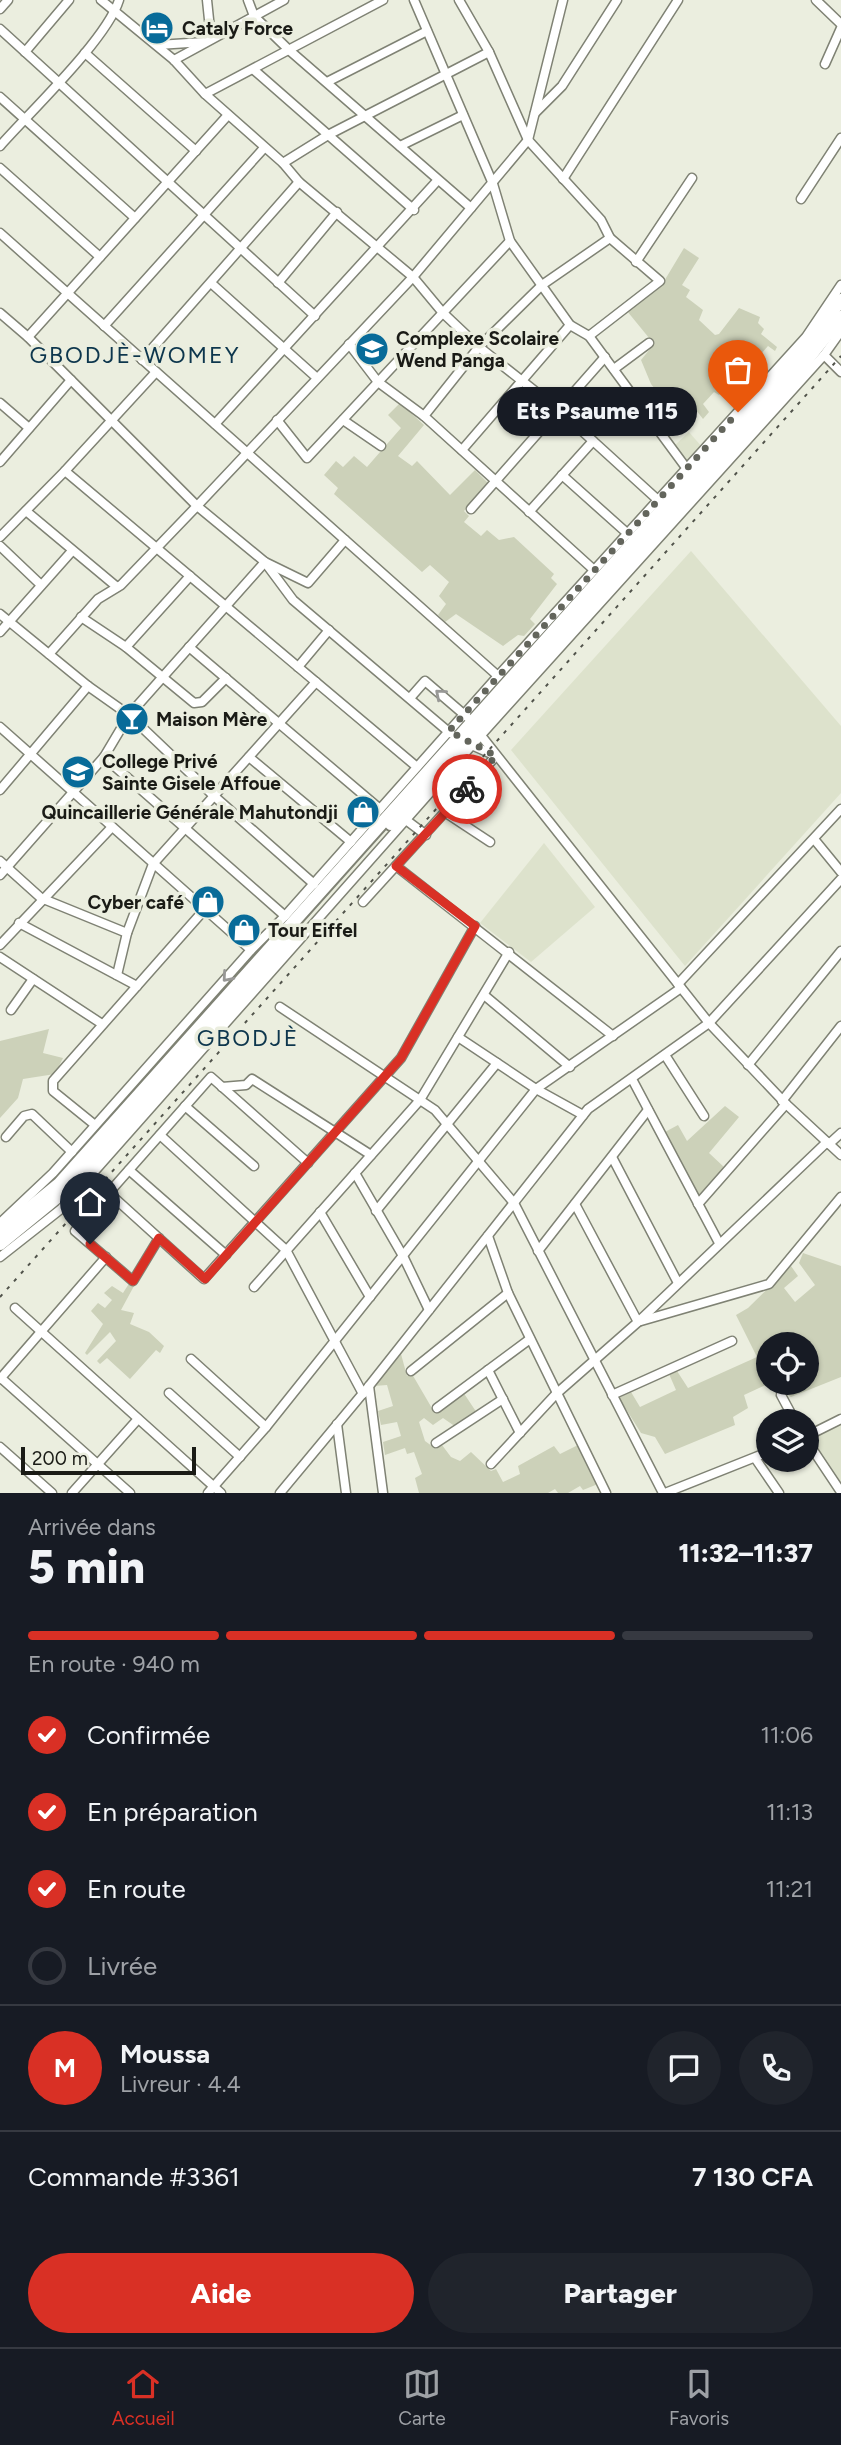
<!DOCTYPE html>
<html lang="fr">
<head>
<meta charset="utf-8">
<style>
	:root { --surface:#171b24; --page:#20242c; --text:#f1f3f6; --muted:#9ea1a6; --line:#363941; --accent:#d93025 }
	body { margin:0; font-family:Figtree,sans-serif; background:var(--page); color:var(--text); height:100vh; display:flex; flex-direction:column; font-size:26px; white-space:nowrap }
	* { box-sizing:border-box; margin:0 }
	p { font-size:23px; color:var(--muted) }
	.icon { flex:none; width:38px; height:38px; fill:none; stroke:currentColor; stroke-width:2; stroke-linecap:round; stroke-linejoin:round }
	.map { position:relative; height:1493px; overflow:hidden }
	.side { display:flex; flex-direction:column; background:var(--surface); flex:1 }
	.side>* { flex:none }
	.tools { position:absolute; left:756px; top:1332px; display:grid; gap:14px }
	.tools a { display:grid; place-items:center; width:63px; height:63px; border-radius:50%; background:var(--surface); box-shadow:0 2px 5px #0004; font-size:35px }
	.scale { position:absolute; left:21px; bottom:18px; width:175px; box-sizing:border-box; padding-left:7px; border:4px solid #1a1b16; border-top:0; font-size:19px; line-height:24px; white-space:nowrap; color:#1a1b16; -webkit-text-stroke:5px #ebeedf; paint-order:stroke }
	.pin { position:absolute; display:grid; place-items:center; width:60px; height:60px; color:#fff; margin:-72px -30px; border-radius:50% 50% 50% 0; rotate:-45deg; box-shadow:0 0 7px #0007 }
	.pin .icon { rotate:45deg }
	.courier { position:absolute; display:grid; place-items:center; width:70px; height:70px; margin:-35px; border:5px solid #d93025; border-radius:50%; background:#fff; color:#222; box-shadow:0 2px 9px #0007 }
	.bubble { position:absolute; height:49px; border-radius:24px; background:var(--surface); box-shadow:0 2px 5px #0004; font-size:23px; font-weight:800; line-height:49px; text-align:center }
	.overview em { font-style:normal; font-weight:800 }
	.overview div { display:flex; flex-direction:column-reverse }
	.overview { display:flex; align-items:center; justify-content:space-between; height:119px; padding:0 28px }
	h1 { font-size:46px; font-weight:800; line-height:52px }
	.bar { display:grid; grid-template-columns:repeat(4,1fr); gap:10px 7px; align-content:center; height:84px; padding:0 28px }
	.bar i { height:9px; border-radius:5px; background:var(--line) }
	.bar .selected { background:var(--accent) }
	.bar p { grid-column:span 4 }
	.line { display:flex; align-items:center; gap:18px; padding:0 28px; border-top:2px solid var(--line) }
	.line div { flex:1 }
	.round { display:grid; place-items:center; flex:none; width:74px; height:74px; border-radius:37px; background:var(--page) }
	ol { padding:0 28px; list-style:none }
	li { display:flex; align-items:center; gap:21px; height:77px }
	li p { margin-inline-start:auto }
	li .icon { padding:7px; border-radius:50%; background:var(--accent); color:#fff; stroke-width:4 }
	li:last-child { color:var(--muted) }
	li i { width:38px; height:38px; border:4px solid var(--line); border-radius:50% }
	.cta { display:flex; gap:14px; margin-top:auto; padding:14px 28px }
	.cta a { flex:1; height:80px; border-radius:42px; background:var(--accent); color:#fff; font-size:28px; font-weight:800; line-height:80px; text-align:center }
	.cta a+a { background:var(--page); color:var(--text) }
	.tabs { display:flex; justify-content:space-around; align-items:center; height:98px; border-top:2px solid var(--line); background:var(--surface); font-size:19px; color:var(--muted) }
	.tabs a { display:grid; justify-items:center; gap:4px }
	.tabs .selected { color:var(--accent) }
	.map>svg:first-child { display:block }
</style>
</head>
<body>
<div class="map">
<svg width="841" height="1493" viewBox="0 0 841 1493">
	<rect width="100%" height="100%" fill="#ebeedf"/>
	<!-- built -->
	<g fill="#dde2cc">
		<path d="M689 432 702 447 687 463 674 446Z"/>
		<path d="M691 551 841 726V793L685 966 511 750Z"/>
		<path d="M544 843 595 907 531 962 480 923Z"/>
		<path d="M841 1425V1482L811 1439Z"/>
	</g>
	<!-- green -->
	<g fill="#ccd1b9" fill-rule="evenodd">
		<path d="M684 248 699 258 682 285 690 290 686 297 703 310 699 320 715 335 719 334 739 308 760 317 758 323 764 329 761 334 777 347 775 351 768 346 759 356 761 359 754 372 758 375 749 385 738 380 727 392 724 390 719 395 714 392 703 404 709 412 703 419 689 401 674 412 651 384 641 360 654 344 627 311 663 283Z"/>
		<path d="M400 403 424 425 398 456 412 466 417 461 450 495 475 470 489 484 464 511 469 516 464 522 481 536 487 530 499 540 514 537 554 574 551 578 557 584 530 619 535 624 524 636 518 635 503 646 456 614 445 622 438 615 446 604 439 596 449 582 430 565 422 572 334 494 338 488 324 475 336 461 343 467 354 456 367 467 401 428 388 415Z"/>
		<path d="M49 1029 43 1053 63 1058 55 1074 23 1079 18 1098 0 1118V1041Z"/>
		<path d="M725 1106 739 1117 709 1153 725 1168 699 1197 665 1132 678 1125 687 1141Z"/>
		<path d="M803 1253 841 1266V1377L791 1397 770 1383 744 1395 748 1408 733 1417 735 1425 665 1454 655 1437 641 1433 619 1398 631 1392 640 1407 676 1390 669 1374 677 1371 688 1388 757 1357 736 1315 748 1308 791 1266 798 1276 784 1288 795 1302 815 1285 799 1263ZM768 1344H807V1382H768Z"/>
		<path d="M130 1282 134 1286 121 1310 134 1313 130 1324 149 1332 164 1346 160 1353 156 1350 130 1379 107 1358 100 1364 97 1361 116 1341 110 1332 87 1355 85 1353 103 1324 91 1311 98 1303 105 1308 112 1300 104 1293 112 1286 123 1293Z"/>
		<path d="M401 1354 407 1376 412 1374 433 1410 463 1392 477 1413 456 1427 443 1418 433 1425 424 1418 419 1422 425 1441 436 1449 442 1445 451 1457 460 1461 471 1452 491 1471 496 1469 503 1482 520 1474 518 1466 554 1446 560 1454 578 1445 598 1484 583 1490 580 1486 568 1493H558L555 1489 548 1493H419L415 1478 422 1474 414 1452 407 1454 405 1448 385 1455 383 1442 401 1436 397 1422 381 1425 378 1411 393 1406 387 1385 374 1386Z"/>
	</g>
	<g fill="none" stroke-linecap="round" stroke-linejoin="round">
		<defs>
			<g id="minor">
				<path d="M101 0 174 60 205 94 283 163 299 182 413 277 443 313 479 347 559 410 659 501"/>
				<path d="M207 0 211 39"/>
				<path d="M248 0 254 16 289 50 471 208"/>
				<path d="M414 0 493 184 510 241 570 325 589 336 687 469"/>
				<path d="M459 0 489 52 528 140 601 220 610 238 660 281 589 336"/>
				<path d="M816 0 841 24"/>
				<path d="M0 9 8 0"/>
				<path d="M0 29 315 316"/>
				<path d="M158 45 204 42"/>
				<path d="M25 52 69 0"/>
				<path d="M85 53 196 151"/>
				<path d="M174 60 284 0"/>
				<path d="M825 64 841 28"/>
				<path d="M254 70 414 210"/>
				<path d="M329 81 427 31"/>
				<path d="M205 94 383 0"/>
				<path d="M0 97 135 218"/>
				<path d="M535 113 562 86 617 0"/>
				<path d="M0 146C30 112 107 39 119 0"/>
				<path d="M400 146 463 115"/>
				<path d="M283 163 328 135 489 52"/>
				<path d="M0 168 100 257"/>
				<path d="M563 179 678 0"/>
				<path d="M801 199 841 138"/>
				<path d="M0 233 498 676"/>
				<path d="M636 262 692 178"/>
				<path d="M211 283 317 378"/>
				<path d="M278 283 337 212"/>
				<path d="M0 313 28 337 197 506 265 562 308 583 345 540"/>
				<path d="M104 326 264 148"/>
				<path d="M28 337 228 115"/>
				<path d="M349 344 378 382 424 416 594 570"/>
				<path d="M824 355 841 372"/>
				<path d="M142 360 299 182"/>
				<path d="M614 369 649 343"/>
				<path d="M0 403 29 428"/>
				<path d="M424 416 479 347 542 285 610 238"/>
				<path d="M277 420 307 458 510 241"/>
				<path d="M343 420 381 446"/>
				<path d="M215 424 437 181"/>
				<path d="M462 450 570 325"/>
				<path d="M0 462 71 380"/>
				<path d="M65 471 417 767"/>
				<path d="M562 475 628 534"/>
				<path d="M471 509 605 357"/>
				<path d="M26 511 117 587"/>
				<path d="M529 512 593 441"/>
				<path d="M0 537 65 471 156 372"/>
				<path d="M0 546 41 585"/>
				<path d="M267 565 293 600 450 733"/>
				<path d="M0 614 88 686 129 715 214 796 314 884"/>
				<path d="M81 617 126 647 194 703 202 702 226 678"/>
				<path d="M0 632 72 551"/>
				<path d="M126 647 190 576"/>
				<path d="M189 647 380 809"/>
				<path d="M49 654 98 599 121 585 197 506 413 277 528 140 563 0"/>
				<path d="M298 667 329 630"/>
				<path d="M410 698 425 681 467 717"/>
				<path d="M0 727 251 950"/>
				<path d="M479 733 709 1023 786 1104 841 1155"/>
				<path d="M467 743 494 755"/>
				<path d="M104 757 285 916"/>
				<path d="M249 757 351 842"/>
				<path d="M0 790 88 686"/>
				<path d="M446 813 490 842"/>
				<path d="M406 820 426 835"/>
				<path d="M814 839 841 872"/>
				<path d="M0 861 41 898 127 933"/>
				<path d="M396 866 613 1036"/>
				<path d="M0 875 104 757 129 715 265 562"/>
				<path d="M363 902 496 756"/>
				<path d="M19 923 137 986"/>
				<path d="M0 945 112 827"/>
				<path d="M0 957 102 1024"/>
				<path d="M117 975 127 933 153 864 316 682"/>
				<path d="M678 984 841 809"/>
				<path d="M484 995 570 1067"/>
				<path d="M280 1007 435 1110 514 1203 663 1493"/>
				<path d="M11 1010 33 979"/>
				<path d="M458 1037 536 1089 583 1115"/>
				<path d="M665 1055 704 1116"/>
				<path d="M748 1065 841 951"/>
				<path d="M632 1079 719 1243"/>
				<path d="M222 1087 246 1085 252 1079 371 1155"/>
				<path d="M782 1101 841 1026"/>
				<path d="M185 1106 254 1166"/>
				<path d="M95 1125 53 1091V1081L205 909"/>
				<path d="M160 1135 286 1250 363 1394"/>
				<path d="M6 1137 24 1116 32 1114 72 1152"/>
				<path d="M829 1144 841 1133"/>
				<path d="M612 1157 678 1283"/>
				<path d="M129 1170 226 1255"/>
				<path d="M355 1173 403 1256 429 1310"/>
				<path d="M109 1193 204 1279 401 1058 475 926"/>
				<path d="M575 1204 638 1322"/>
				<path d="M698 1204 786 1104"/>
				<path d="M376 1211 497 1063"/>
				<path d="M320 1212 370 1297"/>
				<path d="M0 1223 53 1173 251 950 285 916 498 676 806 337 841 285"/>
				<path d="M488 1236 508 1293 606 1493"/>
				<path d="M159 1238 133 1281 75 1231 211 1077 308 1163"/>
				<path d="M538 1251 648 1110"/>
				<path d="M0 1257 61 1209 472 745 824 355 841 331"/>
				<path d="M254 1287 420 1100 509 952"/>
				<path d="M15 1308 221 1493"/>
				<path d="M641 1321 769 1284 841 1197"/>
				<path d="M191 1359 266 1427"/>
				<path d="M488 1370 520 1433"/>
				<path d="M411 1371 508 1293"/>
				<path d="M1 1378 130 1493"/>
				<path d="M0 1379 106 1257"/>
				<path d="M369 1386 383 1493"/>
				<path d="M169 1393 240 1457"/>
				<path d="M612 1395 732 1341"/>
				<path d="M781 1395 795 1421"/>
				<path d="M437 1408 530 1339"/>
				<path d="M337 1424 346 1493"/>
				<path d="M807 1436 841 1419"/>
				<path d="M807 1441 841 1492"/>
				<path d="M436 1443 503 1399"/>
				<path d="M0 1447 52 1493"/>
				<path d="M755 1458 779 1493"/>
				<path d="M491 1464 556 1394 638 1322 827 1142"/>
				<path d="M72 1493 138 1419"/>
				<path d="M208 1493 266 1427 536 1089 681 988"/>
				<path d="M280 1493 369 1386 588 1109 709 1023 841 879"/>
				<path d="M665 1493 768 1452"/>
			</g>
			<g id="highway">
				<path d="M391 824 803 365 841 317"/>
				<path d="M0 1232 59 1184 796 360 841 300"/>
				<path d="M0 1244 66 1190 295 932"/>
			</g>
		</defs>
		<!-- minor casing -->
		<use href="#minor" stroke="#7f8274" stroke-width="11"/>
		<!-- highway casing -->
		<use href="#highway" stroke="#7f8274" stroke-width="16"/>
		<!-- minor -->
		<use href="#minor" stroke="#fff" stroke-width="8"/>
		<!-- highway -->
		<use href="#highway" stroke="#fff" stroke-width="12"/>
		<!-- rail -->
		<path stroke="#51534b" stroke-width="2" stroke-dasharray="3.5 7" stroke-linecap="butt" d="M0 1297 841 356"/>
	</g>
	<!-- one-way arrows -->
	<defs><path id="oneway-chevron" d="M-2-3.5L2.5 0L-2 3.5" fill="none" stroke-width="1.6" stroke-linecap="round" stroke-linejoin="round" transform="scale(1.75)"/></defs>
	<g stroke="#989896">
		<use href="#oneway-chevron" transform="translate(440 694) rotate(-139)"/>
		<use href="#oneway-chevron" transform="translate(227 977) rotate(131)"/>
	</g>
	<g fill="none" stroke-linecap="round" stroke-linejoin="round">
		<!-- done -->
		<path stroke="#63655c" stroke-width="7" stroke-dasharray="0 12.6" d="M467 789 496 756 449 731 738 412"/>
		<!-- route -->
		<path stroke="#d93025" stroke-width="9" d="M90 1244 133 1281 159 1238 205 1279 401 1058 475 926 396 866 467 789"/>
	</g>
	<!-- icons -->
	<defs>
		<symbol id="hotel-disc" viewBox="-11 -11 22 22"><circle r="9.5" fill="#086b99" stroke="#ebeedf"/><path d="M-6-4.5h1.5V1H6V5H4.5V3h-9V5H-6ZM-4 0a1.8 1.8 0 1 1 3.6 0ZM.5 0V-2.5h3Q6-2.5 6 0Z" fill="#fff"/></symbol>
		<symbol id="school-disc" viewBox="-11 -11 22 22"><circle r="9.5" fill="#086b99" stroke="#ebeedf"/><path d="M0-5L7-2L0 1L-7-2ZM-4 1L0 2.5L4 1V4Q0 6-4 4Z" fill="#fff"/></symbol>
		<symbol id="bar-disc" viewBox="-11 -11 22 22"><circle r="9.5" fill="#086b99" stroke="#ebeedf"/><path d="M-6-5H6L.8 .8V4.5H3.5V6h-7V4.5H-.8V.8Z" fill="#fff"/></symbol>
		<symbol id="university-disc" viewBox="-11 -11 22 22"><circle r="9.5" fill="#086b99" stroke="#ebeedf"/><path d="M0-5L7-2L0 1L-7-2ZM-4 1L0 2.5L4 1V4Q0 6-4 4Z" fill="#fff"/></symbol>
		<symbol id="shop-disc" viewBox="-11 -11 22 22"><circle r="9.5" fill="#086b99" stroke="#ebeedf"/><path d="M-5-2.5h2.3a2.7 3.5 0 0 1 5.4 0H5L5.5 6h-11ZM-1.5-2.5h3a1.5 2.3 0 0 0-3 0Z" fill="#fff"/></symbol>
	</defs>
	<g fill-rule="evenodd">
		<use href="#hotel-disc" x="138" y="9" width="38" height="38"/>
		<use href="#school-disc" x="353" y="330" width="38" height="38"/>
		<use href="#bar-disc" x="113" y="700" width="38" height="38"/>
		<use href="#university-disc" x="59" y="753" width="38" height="38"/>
		<use href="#shop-disc" x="344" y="793" width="38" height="38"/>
		<use href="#shop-disc" x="189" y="883" width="38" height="38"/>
		<use href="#shop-disc" x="225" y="911" width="38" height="38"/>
	</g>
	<g text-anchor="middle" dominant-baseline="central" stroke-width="7" stroke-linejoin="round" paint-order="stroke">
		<!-- poi labels -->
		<g font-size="19" font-weight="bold" fill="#1a1b16" stroke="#ebeedf" text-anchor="start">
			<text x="182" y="28">Cataly Force</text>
			<text x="396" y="338">Complexe Scolaire<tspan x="396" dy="22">Wend Panga</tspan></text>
			<text x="156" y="719">Maison Mère</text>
			<text x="102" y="761">College Privé<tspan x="102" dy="22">Sainte Gisele Affoue</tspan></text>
			<text x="338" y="812" text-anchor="end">Quincaillerie Générale Mahutondji</text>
			<text x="184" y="902" text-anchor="end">Cyber café</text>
			<text x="268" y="930">Tour Eiffel</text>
		</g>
		<!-- quarter labels -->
		<g font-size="23" letter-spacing="2" fill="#0d364d" stroke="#ebeedf">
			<text x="135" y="355">GBODJÈ-WOMEY</text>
			<text x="248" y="1038">GBODJÈ</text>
		</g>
	</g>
</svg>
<div class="tools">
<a><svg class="icon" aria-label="locate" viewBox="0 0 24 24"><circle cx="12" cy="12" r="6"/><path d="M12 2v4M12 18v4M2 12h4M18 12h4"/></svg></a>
<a><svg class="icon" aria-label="layers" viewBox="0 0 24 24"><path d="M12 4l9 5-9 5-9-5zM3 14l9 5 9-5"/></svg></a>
</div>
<div class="scale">200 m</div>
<div class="pin" style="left:738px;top:412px;background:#ea580c"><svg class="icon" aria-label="bag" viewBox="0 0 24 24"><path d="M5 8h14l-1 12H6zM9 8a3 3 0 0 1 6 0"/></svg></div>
<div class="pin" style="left:90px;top:1244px;background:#1f2937"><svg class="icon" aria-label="home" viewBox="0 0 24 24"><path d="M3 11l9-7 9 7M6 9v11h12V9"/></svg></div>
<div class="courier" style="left:467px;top:789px"><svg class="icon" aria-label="bike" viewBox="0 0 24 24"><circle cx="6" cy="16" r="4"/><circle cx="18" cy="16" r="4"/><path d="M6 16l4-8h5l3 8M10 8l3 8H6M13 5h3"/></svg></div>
<div class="bubble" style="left:497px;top:387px;width:200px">Ets Psaume 115</div>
</div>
<section class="side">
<div class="overview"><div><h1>5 min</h1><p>Arrivée dans</p></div><em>11:32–11:37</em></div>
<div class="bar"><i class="selected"></i><i class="selected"></i><i class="selected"></i><i></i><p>En route · 940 m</p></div>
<ol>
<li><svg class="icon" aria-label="check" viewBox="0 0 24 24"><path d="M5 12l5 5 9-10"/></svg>Confirmée<p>11:06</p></li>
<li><svg class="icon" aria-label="check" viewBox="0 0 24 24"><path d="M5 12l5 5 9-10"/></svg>En préparation<p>11:13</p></li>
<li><svg class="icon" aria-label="check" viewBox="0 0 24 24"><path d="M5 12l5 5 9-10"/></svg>En route<p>11:21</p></li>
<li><i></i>Livrée</li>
</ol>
<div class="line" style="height:126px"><b class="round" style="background:var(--accent);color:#fff">M</b><div><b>Moussa</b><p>Livreur · 4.4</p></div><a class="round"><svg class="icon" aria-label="chat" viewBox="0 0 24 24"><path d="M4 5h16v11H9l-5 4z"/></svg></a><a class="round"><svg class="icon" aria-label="phone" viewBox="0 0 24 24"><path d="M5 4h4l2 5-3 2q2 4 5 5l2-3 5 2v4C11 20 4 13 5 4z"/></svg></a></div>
<div class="line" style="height:91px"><div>Commande #3361</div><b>7 130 CFA</b></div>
<div class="cta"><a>Aide</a><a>Partager</a></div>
</section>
<nav class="tabs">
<a class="selected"><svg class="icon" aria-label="home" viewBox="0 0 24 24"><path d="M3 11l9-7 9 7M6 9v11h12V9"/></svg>Accueil</a>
<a><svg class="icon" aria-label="map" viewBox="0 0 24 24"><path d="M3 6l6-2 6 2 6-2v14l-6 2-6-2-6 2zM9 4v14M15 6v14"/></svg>Carte</a>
<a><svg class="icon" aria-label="saved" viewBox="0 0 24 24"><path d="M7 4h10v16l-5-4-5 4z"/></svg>Favoris</a>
</nav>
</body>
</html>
